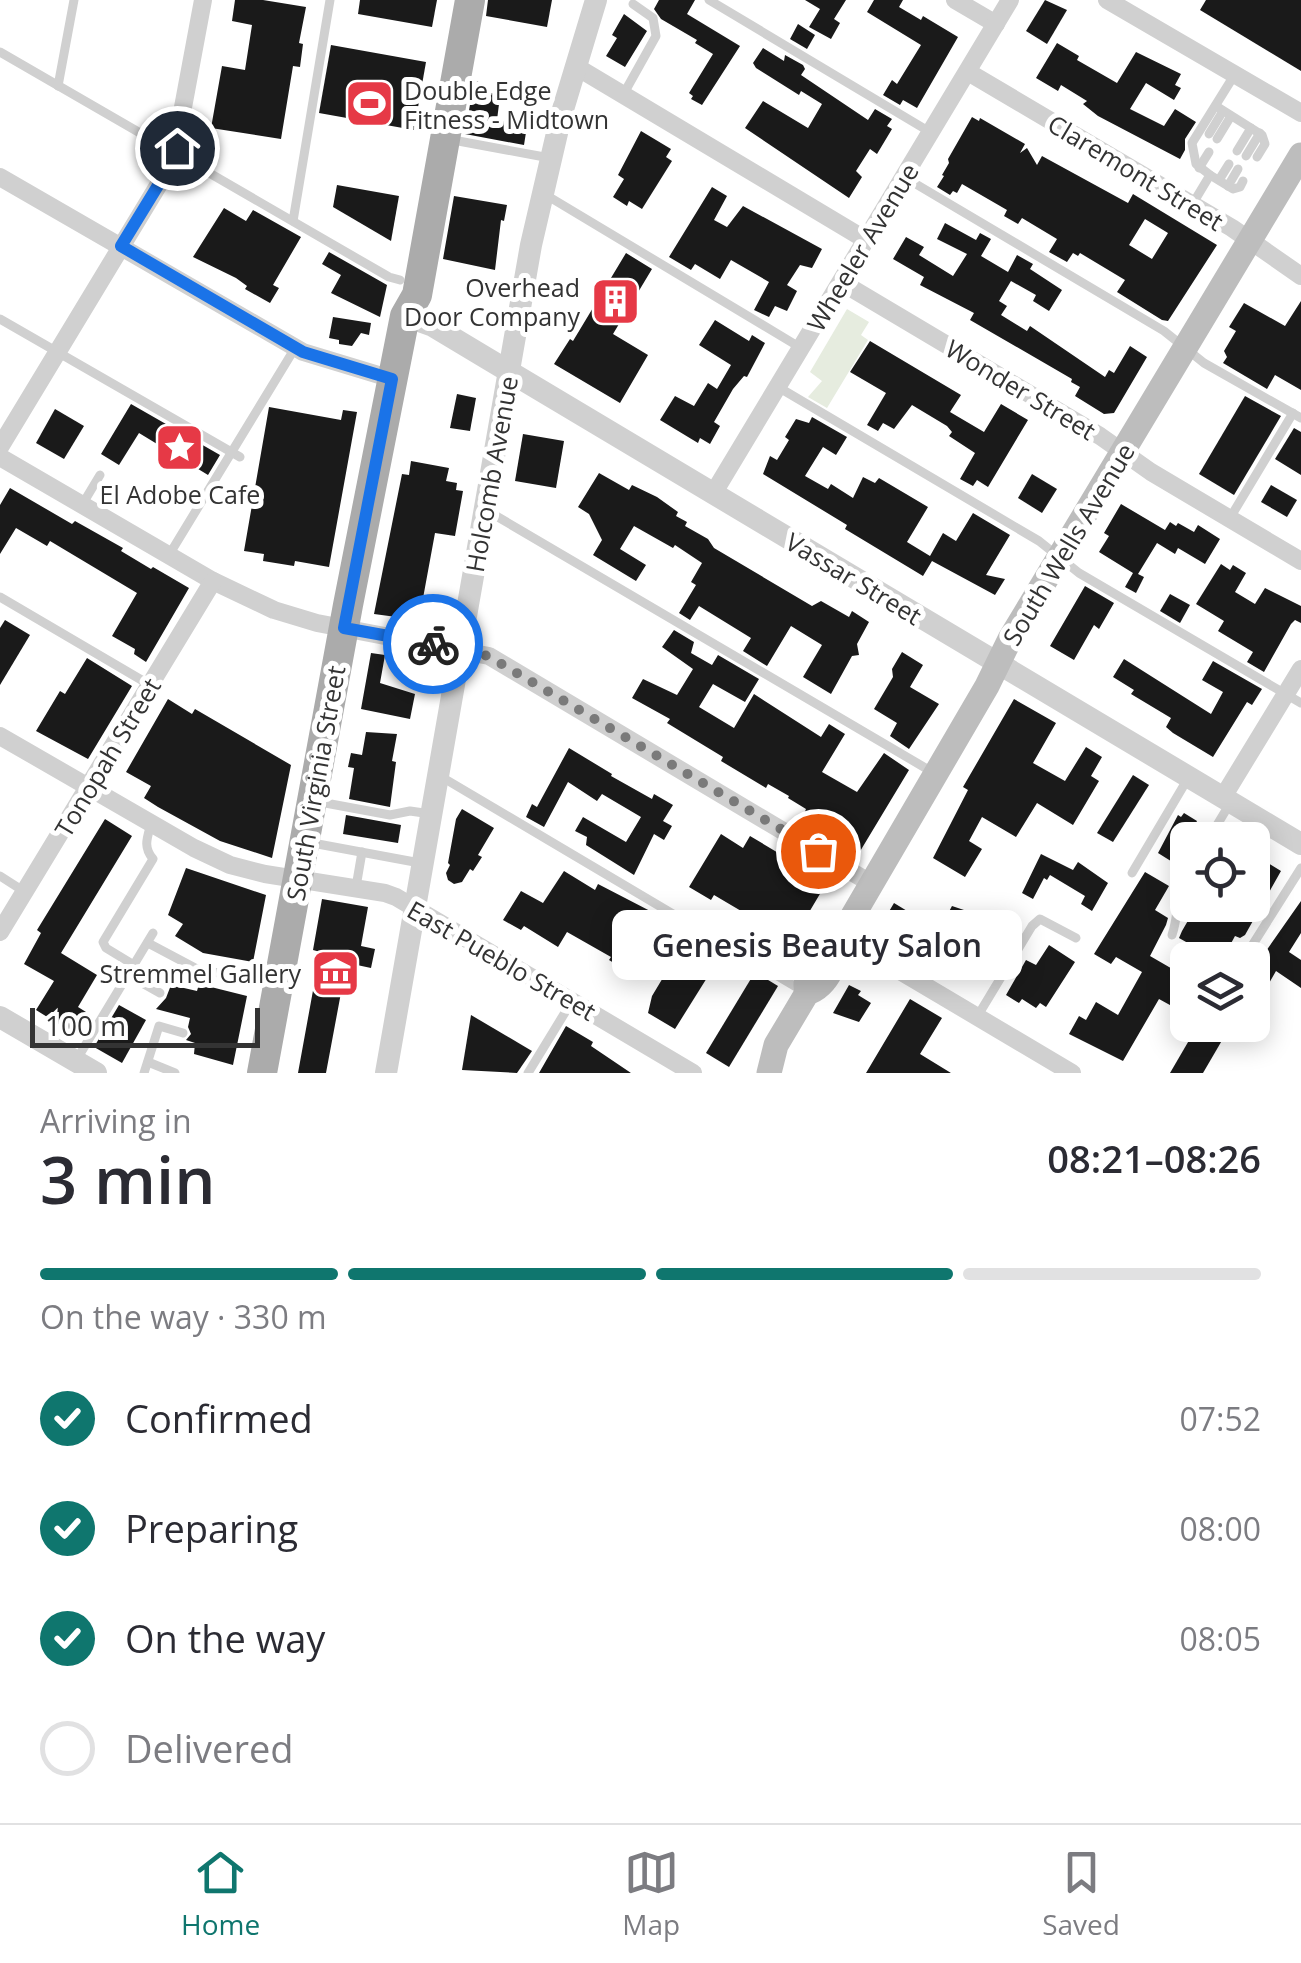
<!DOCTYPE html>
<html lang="en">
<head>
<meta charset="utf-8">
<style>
	:root { --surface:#fff; --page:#f7f7f7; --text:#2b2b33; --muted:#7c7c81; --line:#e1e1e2; --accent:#0f766e }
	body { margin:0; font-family:"Open Sans",sans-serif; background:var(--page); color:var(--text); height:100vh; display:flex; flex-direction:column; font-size:38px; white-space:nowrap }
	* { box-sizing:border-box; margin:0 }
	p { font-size:32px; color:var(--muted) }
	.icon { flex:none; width:55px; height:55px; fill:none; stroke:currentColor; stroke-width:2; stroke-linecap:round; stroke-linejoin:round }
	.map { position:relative; height:1073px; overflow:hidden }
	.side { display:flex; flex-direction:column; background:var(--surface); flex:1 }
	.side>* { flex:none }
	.controls { position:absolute; left:1170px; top:822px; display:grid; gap:20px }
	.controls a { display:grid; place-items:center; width:100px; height:100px; border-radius:15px; background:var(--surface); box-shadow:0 5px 25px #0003; font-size:50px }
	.scale { position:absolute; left:30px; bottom:25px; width:230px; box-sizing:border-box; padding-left:10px; border:5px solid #333; border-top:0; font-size:28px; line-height:35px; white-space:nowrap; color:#333; -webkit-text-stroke:8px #fff; paint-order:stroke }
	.pin { position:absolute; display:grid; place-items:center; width:85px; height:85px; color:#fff; margin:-42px; border:5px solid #fff; border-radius:50%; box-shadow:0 2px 10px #0007 }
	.courier { position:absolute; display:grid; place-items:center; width:100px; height:100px; margin:-50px; border:8px solid #1a73e8; border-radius:50%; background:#fff; color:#222; box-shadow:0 2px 12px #0007 }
	.bubble { position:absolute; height:70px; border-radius:15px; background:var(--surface); box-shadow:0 5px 25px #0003; font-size:32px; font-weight:600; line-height:70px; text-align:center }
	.summary em { font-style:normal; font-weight:600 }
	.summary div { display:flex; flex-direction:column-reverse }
	.summary { display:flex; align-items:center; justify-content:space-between; height:170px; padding:0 40px }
	h1 { font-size:65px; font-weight:600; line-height:75px }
	.bar { display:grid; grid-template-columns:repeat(4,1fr); gap:15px 10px; align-content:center; height:120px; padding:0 40px }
	.bar i { height:12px; border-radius:8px; background:var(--line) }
	.bar .on { background:var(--accent) }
	.bar p { grid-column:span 4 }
	ol { padding:0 40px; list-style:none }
	li { display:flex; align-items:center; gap:30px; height:110px }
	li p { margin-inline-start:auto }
	li .icon { padding:10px; border-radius:50%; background:var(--accent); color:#fff; stroke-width:4 }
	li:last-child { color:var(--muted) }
	li i { width:55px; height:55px; border:5px solid var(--line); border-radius:50% }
	.menu { display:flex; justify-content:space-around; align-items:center; height:140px; border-top:2px solid var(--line); background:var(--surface); font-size:28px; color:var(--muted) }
	.menu a { display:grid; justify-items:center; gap:5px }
	.menu .on { color:var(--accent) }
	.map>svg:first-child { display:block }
</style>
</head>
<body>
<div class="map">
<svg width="1301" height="1073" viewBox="0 0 1301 1073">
	<rect width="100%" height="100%" fill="#fff"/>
	<!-- green -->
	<path fill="#e6ecdf" d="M847 309 869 322 861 335 868 340 827 408 808 397 822 381 810 372Z"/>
	<!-- building -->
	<g fill="#1a1a1a" fill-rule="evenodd">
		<path d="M235 0H263L306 7 299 43 303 44 300 67 293 66 281 139 211 128 222 66 245 70 252 25 232 21Z"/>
		<path d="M360 0H437L432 27 358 14Z"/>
		<path d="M488 0H552L547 27 486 16Z"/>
		<path d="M659 0H695L687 14 740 46 702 105 691 99 693 96 689 93 713 54 695 43 697 40 661 19 654 9Z"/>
		<path d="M805 0H846L834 19 840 23 831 39 809 27 820 9Z"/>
		<path d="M874 0H903L899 7 921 20 923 16 958 37 917 108 903 100 900 105 883 95 892 80 897 84 921 45 867 12Z"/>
		<path d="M1045 0 1067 10 1047 44 1026 31Z"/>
		<path d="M1206 0H1301V71L1200 10Z"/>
		<path d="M624 14 647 31 625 67 606 56 617 38 612 35Z"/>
		<path d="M798 24 815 35 807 49 790 39Z"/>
		<path d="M1057 43 1079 56 1077 60 1117 83 1136 52 1181 74 1175 85 1181 88 1174 100 1146 83 1130 109 1164 126 1175 109 1196 122 1185 139V150L1180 159 1098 116 1083 104 1087 101 1061 85 1058 91 1036 78Z"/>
		<path d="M331 45 426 62 414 130 319 113Z"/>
		<path d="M763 48 784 61 785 55 803 65 805 69 801 75 868 120 875 109 892 119 887 126 892 129 877 154 870 149 856 171 862 177 849 198 745 128 763 101 808 128 822 104 801 91 799 95 756 68 753 63Z"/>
		<path d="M474 81 484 83 483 91 496 94 495 103 499 104 497 120 527 126 524 145 465 134Z"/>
		<path d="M972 117 979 121 980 118 1025 144 1020 153 1027 148 1037 165 1042 156 1128 203 1133 194 1217 245 1168 321 1162 320 1117 292 1125 280 1080 253 1078 256 1073 253 1067 262 1049 252 1057 239 1022 218 1018 224 1004 216 1007 210 962 184 957 193 953 191 950 195 937 187 944 176 942 175 949 163 948 159ZM1145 219 1168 233 1152 259 1129 245Z"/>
		<path d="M641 131 671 149 666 157 672 161 642 209 629 201 627 206 613 197 624 179 618 175Z"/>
		<path d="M337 185 399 196 391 241 333 207Z"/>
		<path d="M712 187 727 196 714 220 727 227 743 206 822 249 812 268 800 265 787 285 797 291 787 311 775 306 769 317 754 310 769 282 731 260 720 279 695 264 691 270 669 257Z"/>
		<path d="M454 196 507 205 504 221 501 220 495 270 443 259Z"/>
		<path d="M224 208 246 221 253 210 301 237 273 285 279 288 270 303 245 289 247 286 236 278 193 257Z"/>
		<path d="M945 223 976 240 980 233 991 239 981 256 1008 272 1017 255 1033 264 1030 269 1062 290 1049 311 1033 301 1036 295 1011 281 999 301 1007 306 1001 315 1027 331 1030 326 1105 377 1109 370 1114 373 1130 346 1147 357 1114 413 1104 414 1075 396 1080 387 1071 382 1072 379 970 320 974 313 920 285 924 277 893 259 906 237 924 247 919 255 953 276 967 254 937 239Z"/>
		<path d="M329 252 387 285 380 317 331 293 341 275 322 264Z"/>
		<path d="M626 253 652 269 613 334 648 355 620 403 554 364 570 339 573 341Z"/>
		<path d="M1301 301V390L1275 375 1267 389 1223 363 1227 357 1224 351 1236 331 1229 327 1244 303 1285 326Z"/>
		<path d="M333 317 371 323 369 335 361 333 352 346 339 344V340L329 338Z"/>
		<path d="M715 320 749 341 752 335 765 343 747 377 744 376 733 389 714 422 720 426 710 444 700 438 698 443 660 420 675 396 694 406 708 383 717 389 731 365 699 345Z"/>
		<path d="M870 341 961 395 950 412 984 432 1001 404 1028 420 988 487 977 480 973 486 960 479 975 453 949 436 952 432 947 426 912 405 894 429 883 423 878 431 867 425 886 393 850 372Z"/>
		<path d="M457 394 476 398 470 431 450 428Z"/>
		<path d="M1245 396 1281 416 1234 495 1199 474Z"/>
		<path d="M131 404 220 455 208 475 139 433 119 465 101 454Z"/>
		<path d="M269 407 341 420 343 410 357 412 329 567 295 561 294 566 263 561 264 554 244 551Z"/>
		<path d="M55 409 84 426 64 459 36 443Z"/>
		<path d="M812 417 847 437 836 455 823 447 805 476 828 489 831 484 853 498 863 477 875 483 879 478 928 507 907 542 930 556 943 533 956 541 973 513 1010 535 986 575 1005 579 995 595 932 561 923 576 845 529 847 525 763 474 770 456 777 460 789 440 785 437 796 419 809 423Z"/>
		<path d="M1294 428 1301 432V475L1275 459Z"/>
		<path d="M523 434 564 441 556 488 515 481Z"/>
		<path d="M411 461 449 468 446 481 457 483 456 490 463 491 455 536 435 533 419 620 374 614 402 474 409 475Z"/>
		<path d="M599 473 629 490 632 485 657 497 678 512 676 516 687 522 685 526 708 539 714 548 812 606 821 601 849 617 852 611 869 622 857 644 859 655 852 656 831 694 803 677 822 645 791 626 767 666 743 651 751 638 699 606 690 620 679 613 696 585 691 582 702 563 675 545 673 548 634 526 620 549 646 565 636 581 593 555 602 540 589 514 578 507Z"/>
		<path d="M1032 474 1057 489 1042 513 1018 498Z"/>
		<path d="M1271 485 1297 500 1287 517 1261 502Z"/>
		<path d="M10 488 72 524 75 521 123 548 121 551 151 569 153 567 189 588 146 662 134 654 135 649 112 636 137 593 50 541 47 546 16 528 0 554V505Z"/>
		<path d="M1121 504 1165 530 1170 522 1176 526 1178 523 1194 532 1198 525 1220 539 1205 564 1178 548 1175 554 1157 543 1138 574 1144 577 1136 593 1125 587 1133 573 1099 552 1109 536 1104 533Z"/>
		<path d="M1221 564 1230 570 1233 565 1246 573 1235 592 1255 604 1265 588 1301 606V623L1295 620 1291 624 1264 672 1247 662 1253 652 1218 631 1224 621 1196 604Z"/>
		<path d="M1085 586 1114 603 1099 629 1094 625 1074 660 1050 646Z"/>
		<path d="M1170 594 1190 605 1180 623 1160 611Z"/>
		<path d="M5 620 30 635 0 685V628Z"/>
		<path d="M674 630 694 642 691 653 712 665 718 655 759 679 745 702 713 684 699 707 734 728 754 694 821 737 829 724 845 734 822 772 857 792 884 753 909 770 859 853 834 839 838 833 804 814 806 809 788 798 789 796 768 784 766 788 721 761 723 757 667 723 670 719 632 698 643 679 677 695 693 669 662 647Z"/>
		<path d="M902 652 923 665 910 687 939 704 909 749 890 736 897 723 874 709 893 677 892 669Z"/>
		<path d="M371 653 385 655 380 683 415 694 410 719 361 709Z"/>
		<path d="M87 658 132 686 88 759 36 731 60 691 65 694Z"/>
		<path d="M1124 659 1211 714 1223 692 1202 680 1213 661 1262 689 1252 705 1247 702 1213 757 1173 733 1166 727 1171 718 1131 694 1134 690 1113 677Z"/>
		<path d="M168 699 192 714 195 709 291 765 272 858 220 841 158 807 144 798 151 786 126 772Z"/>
		<path d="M1014 699 1056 723 1033 763 1065 781 1086 747 1102 757 1091 776 1099 781 1073 825 1037 803 1016 837 982 817 969 841 982 849 965 877 933 858 968 790 963 787Z"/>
		<path d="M366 732 397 734 392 761 396 762 390 807 349 799 354 768 348 767 351 753 362 755Z"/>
		<path d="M569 748 612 774 611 776 652 799 654 794 673 805 663 821 672 826 664 840 654 834 634 875 586 845 587 837 575 831 583 817 626 842 641 817 602 794 597 801 568 782 544 827 526 817 532 804 537 807Z"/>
		<path d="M1133 775 1149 785 1113 842 1097 833Z"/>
		<path d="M462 809 494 828 478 855 482 857 473 871 470 869 462 882 454 884 448 880 446 873 450 865 448 863 456 819Z"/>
		<path d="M1184 813 1197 821 1195 825 1198 827 1174 863 1158 853 1178 815 1181 817Z"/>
		<path d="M346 815 401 825 398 843 343 834Z"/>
		<path d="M105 819 132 836 61 953 97 975 78 1007 86 1012 73 1033 36 1010 54 981 24 964 41 933 37 930Z"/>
		<path d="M721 834 743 848 750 836 827 882 792 941 714 895 711 900 689 887Z"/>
		<path d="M1252 853 1281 871 1245 935 1240 938 1235 936 1222 960H1218L1179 938 1182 931 1197 905 1214 912 1217 906 1234 916 1240 905H1252Z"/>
		<path d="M1041 854 1073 870 1078 862 1108 883 1092 911 1081 904 1085 896 1050 875 1047 880 1044 878 1033 899 1022 893Z"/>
		<path d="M186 868 266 895 253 962 203 953 175 936 183 924 168 915Z"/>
		<path d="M564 871 595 890 598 884 654 913 622 968 609 960 611 957 567 932 558 947 524 926 521 930 503 920 521 891 543 903Z"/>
		<path d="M1145 872 1169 886 1155 910 1168 918 1166 925 1150 956 1188 978V1015L1159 999 1123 1061 1069 1034 1079 1016 1086 1020 1096 1002 1118 1015 1142 972 1116 957 1111 964 1094 954Z"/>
		<path d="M322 899 368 907 361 946 375 949 371 968 357 965 354 984 343 982 326 1073H298L320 952 313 950Z"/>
		<path d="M1301 901V933L1289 952 1301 960V988L1276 971 1264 992 1252 985V971Z"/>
		<path d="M894 903 917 917 914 922 932 932 923 947 905 937 901 944 878 930Z"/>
		<path d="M952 906 973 913 966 931 945 919Z"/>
		<path d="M978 933 1000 946 990 962 979 956 976 960 965 954Z"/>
		<path d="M1049 945 1075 962 1046 1007 1040 1003 1036 1008 1022 999 1019 1003 1006 995 1026 960 1036 965Z"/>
		<path d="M679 951 688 956 690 951 715 965 675 1029 648 1013 652 996Z"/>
		<path d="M755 972 778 986 729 1067 706 1053Z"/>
		<path d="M199 984 247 996 233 1065 194 1054 195 1043 186 1040 191 1034 188 1027 190 1018 156 1009 166 998 171 985 197 991Z"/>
		<path d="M849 985 861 991 858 995 871 1003 859 1022 833 1013Z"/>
		<path d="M910 999 942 1018 920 1054 951 1073H866Z"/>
		<path d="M119 1005 146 1020 122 1063 94 1047Z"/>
		<path d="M471 1015 532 1051 517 1073 462 1070Z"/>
		<path d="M1198 1025H1231L1203 1073H1170Z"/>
		<path d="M566 1026 593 1042 591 1046 631 1073H539Z"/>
	</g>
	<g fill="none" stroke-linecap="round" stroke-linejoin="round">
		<!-- service -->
		<g stroke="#d0d0d0" stroke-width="9">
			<path d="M709 0 930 132"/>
			<path d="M0 52 389 277 400 280"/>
			<path d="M58 86 74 0"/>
			<path d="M623 95 656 36 653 18 633 4"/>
			<path d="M1216 106 1262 135 1265 144 1257 157"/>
			<path d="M1209 134 1223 111"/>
			<path d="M1217 139 1231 116"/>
			<path d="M453 140 550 158"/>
			<path d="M1237 151 1251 128"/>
			<path d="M1246 156 1260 133"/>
			<path d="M1199 168 1209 152"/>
			<path d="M1210 175 1233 189 1240 187 1243 181"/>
			<path d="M904 177 1164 331 1204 363 1301 418"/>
			<path d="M1219 180 1229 164"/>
			<path d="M1228 186 1238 169"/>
			<path d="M546 195 801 348"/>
			<path d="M1192 205 1210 175 1196 164 1192 143 1235 74"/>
			<path d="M293 221 330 0"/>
			<path d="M0 319 240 457"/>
			<path d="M778 387 1039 541 1079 573 1301 703"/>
			<path d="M82 505 100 475"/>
			<path d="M486 510 934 773"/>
			<path d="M1230 518 1293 413"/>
			<path d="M169 555 295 348"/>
			<path d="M0 597 150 685"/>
			<path d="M440 776 801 990"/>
			<path d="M320 802 390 815 410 811 431 814"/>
			<path d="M1208 840 1229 805"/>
			<path d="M307 842 420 863"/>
			<path d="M1132 873 1187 780"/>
			<path d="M0 876 25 892"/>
			<path d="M356 887 362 852"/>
			<path d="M1172 935C1180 911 1174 898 1188 875"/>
			<path d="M148 943 197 969 272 983"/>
			<path d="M1243 960 1301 868"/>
			<path d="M134 965 106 948 103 942 153 859C143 847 147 838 151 824"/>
			<path d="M128 975 160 993"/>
			<path d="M977 1017 1032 926 1040 919 1076 938"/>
			<path d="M77 1059 153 933"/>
			<path d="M148 1062 175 1073"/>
			<path d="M144 1073 159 1026 183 1033"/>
			<path d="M528 1073 572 1001"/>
		</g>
		<!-- minor -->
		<g stroke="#d0d0d0" stroke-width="18">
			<path d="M955 0 996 24"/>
			<path d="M1107 0 1301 113"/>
			<path d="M575 66 866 240"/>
			<path d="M968 72 1232 228 1301 276"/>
			<path d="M0 177 303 352 392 379"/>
			<path d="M841 282 1100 436 1151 472 1301 561"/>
			<path d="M0 447 173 161 203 0"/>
			<path d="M0 457 213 581 274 610 317 623 489 656 872 884"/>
			<path d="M713 494 1010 0"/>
			<path d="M0 736 194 848 230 865 265 874 385 893 396 897 693 1073"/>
			<path d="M1223 797 1301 669"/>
			<path d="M0 932 213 581"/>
			<path d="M841 936 1072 1073"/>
		</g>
		<!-- tertiary -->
		<g stroke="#d0d0d0" stroke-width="22">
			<path d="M405 316 433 326 488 359 1301 844"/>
			<path d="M0 1017 96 1073"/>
			<path d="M386 1073 531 245 561 116 596 0"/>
		</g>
		<!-- secondary -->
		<g stroke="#bdbdbd" stroke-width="25">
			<path d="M807 993C801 968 823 949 841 936"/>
			<path d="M769 1073 776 1045 807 993C830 986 837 958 841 936L987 686 1010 639 1301 155"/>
		</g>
		<!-- primary -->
		<path stroke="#ababab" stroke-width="30" d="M262 1073 348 605 405 316 417 295 470 0"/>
	</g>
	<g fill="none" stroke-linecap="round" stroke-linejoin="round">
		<!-- done -->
		<path stroke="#7a7a7a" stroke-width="10" stroke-dasharray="0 18" d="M433 644 488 656 818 851"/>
		<!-- route -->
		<path stroke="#1a73e8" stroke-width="12" d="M177 148 173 161 121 246 303 352 392 379 344 628 433 644"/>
	</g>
	<!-- icons -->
	<defs>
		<symbol id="stadium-square" viewBox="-11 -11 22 22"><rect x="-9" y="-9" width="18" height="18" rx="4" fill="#e63946" stroke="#fff"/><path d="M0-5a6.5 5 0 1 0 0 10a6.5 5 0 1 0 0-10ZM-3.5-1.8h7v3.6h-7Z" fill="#fff"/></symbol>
		<symbol id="building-square" viewBox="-11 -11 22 22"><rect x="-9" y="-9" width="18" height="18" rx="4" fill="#e63946" stroke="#fff"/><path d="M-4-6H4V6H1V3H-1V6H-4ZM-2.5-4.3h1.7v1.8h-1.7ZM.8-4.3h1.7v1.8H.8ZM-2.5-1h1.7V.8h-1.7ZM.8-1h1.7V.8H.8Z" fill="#fff"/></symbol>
		<symbol id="sight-square" viewBox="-11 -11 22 22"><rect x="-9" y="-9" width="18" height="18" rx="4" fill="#e63946" stroke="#fff"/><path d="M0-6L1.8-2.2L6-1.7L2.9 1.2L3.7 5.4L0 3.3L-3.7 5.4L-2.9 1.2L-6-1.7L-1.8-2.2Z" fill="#fff"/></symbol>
		<symbol id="museum-square" viewBox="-11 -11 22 22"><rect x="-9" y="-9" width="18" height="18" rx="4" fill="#e63946" stroke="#fff"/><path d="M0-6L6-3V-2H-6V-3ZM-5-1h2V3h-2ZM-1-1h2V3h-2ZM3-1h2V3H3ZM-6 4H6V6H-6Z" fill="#fff"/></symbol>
	</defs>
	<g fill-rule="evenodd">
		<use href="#stadium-square" x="342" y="76" width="55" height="55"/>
		<use href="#building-square" x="588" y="274" width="55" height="55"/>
		<use href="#sight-square" x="152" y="420" width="55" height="55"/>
		<use href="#museum-square" x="308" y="946" width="55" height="55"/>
	</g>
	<g text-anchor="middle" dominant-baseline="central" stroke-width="10" stroke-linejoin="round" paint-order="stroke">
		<!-- poi labels -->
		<g font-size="25" fill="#333" stroke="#fff" text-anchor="end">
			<text x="404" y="90" text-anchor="start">Double Edge<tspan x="404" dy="29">Fitness - Midtown</tspan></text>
			<text x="580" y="287">Overhead<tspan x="580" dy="29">Door Company</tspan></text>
			<text x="180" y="494" text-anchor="middle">El Adobe Cafe</text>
			<text x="301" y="973">Stremmel Gallery</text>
		</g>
		<!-- street labels -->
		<g font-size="25" fill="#333" stroke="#fff">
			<text transform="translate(1136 172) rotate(31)">Claremont Street</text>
			<text transform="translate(862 247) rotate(-59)">Wheeler Avenue</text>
			<text transform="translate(1021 389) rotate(31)">Wonder Street</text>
			<text transform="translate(491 474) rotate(-80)">Holcomb Avenue</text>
			<text transform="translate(1068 544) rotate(-59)">South Wells Avenue</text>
			<text transform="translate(854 578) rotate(31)">Vassar Street</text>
			<text transform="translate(107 757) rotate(-59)">Tonopah Street</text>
			<text transform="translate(315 783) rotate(-80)">South Virginia Street</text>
			<text transform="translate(502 960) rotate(30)">East Pueblo Street</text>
		</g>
	</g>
</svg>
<div class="controls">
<a><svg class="icon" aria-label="locate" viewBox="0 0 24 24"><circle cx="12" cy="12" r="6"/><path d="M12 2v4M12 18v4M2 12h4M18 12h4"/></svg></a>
<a><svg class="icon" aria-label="layers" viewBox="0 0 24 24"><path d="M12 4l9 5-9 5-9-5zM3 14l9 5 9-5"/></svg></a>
</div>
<div class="scale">100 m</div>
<div class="pin" style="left:818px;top:851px;background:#ea580c"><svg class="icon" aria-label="bag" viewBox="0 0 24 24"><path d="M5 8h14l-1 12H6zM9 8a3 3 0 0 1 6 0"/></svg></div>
<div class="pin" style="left:177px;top:148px;background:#1f2937"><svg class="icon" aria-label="home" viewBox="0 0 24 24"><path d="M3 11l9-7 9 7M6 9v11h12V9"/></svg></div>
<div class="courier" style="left:433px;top:644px"><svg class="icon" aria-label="bike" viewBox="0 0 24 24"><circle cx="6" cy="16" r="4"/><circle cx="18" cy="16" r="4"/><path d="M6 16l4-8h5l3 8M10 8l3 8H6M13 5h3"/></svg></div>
<div class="bubble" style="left:612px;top:910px;width:410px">Genesis Beauty Salon</div>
</div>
<section class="side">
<div class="summary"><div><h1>3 min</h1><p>Arriving in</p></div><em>08:21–08:26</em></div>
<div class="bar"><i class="on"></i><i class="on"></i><i class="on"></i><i></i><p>On the way · 330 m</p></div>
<ol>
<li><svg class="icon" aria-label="check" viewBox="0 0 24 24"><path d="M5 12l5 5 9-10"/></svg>Confirmed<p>07:52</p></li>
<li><svg class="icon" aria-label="check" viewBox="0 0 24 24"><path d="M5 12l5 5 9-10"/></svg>Preparing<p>08:00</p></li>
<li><svg class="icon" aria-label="check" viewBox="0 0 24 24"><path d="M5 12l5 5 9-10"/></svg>On the way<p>08:05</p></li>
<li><i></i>Delivered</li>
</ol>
</section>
<nav class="menu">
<a class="on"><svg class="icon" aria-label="home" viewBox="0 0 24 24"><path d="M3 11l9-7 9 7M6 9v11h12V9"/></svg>Home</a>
<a><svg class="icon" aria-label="map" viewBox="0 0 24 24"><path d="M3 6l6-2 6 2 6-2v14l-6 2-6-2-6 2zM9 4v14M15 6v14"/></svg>Map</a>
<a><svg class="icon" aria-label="saved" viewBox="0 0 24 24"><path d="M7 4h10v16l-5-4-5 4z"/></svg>Saved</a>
</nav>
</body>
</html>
